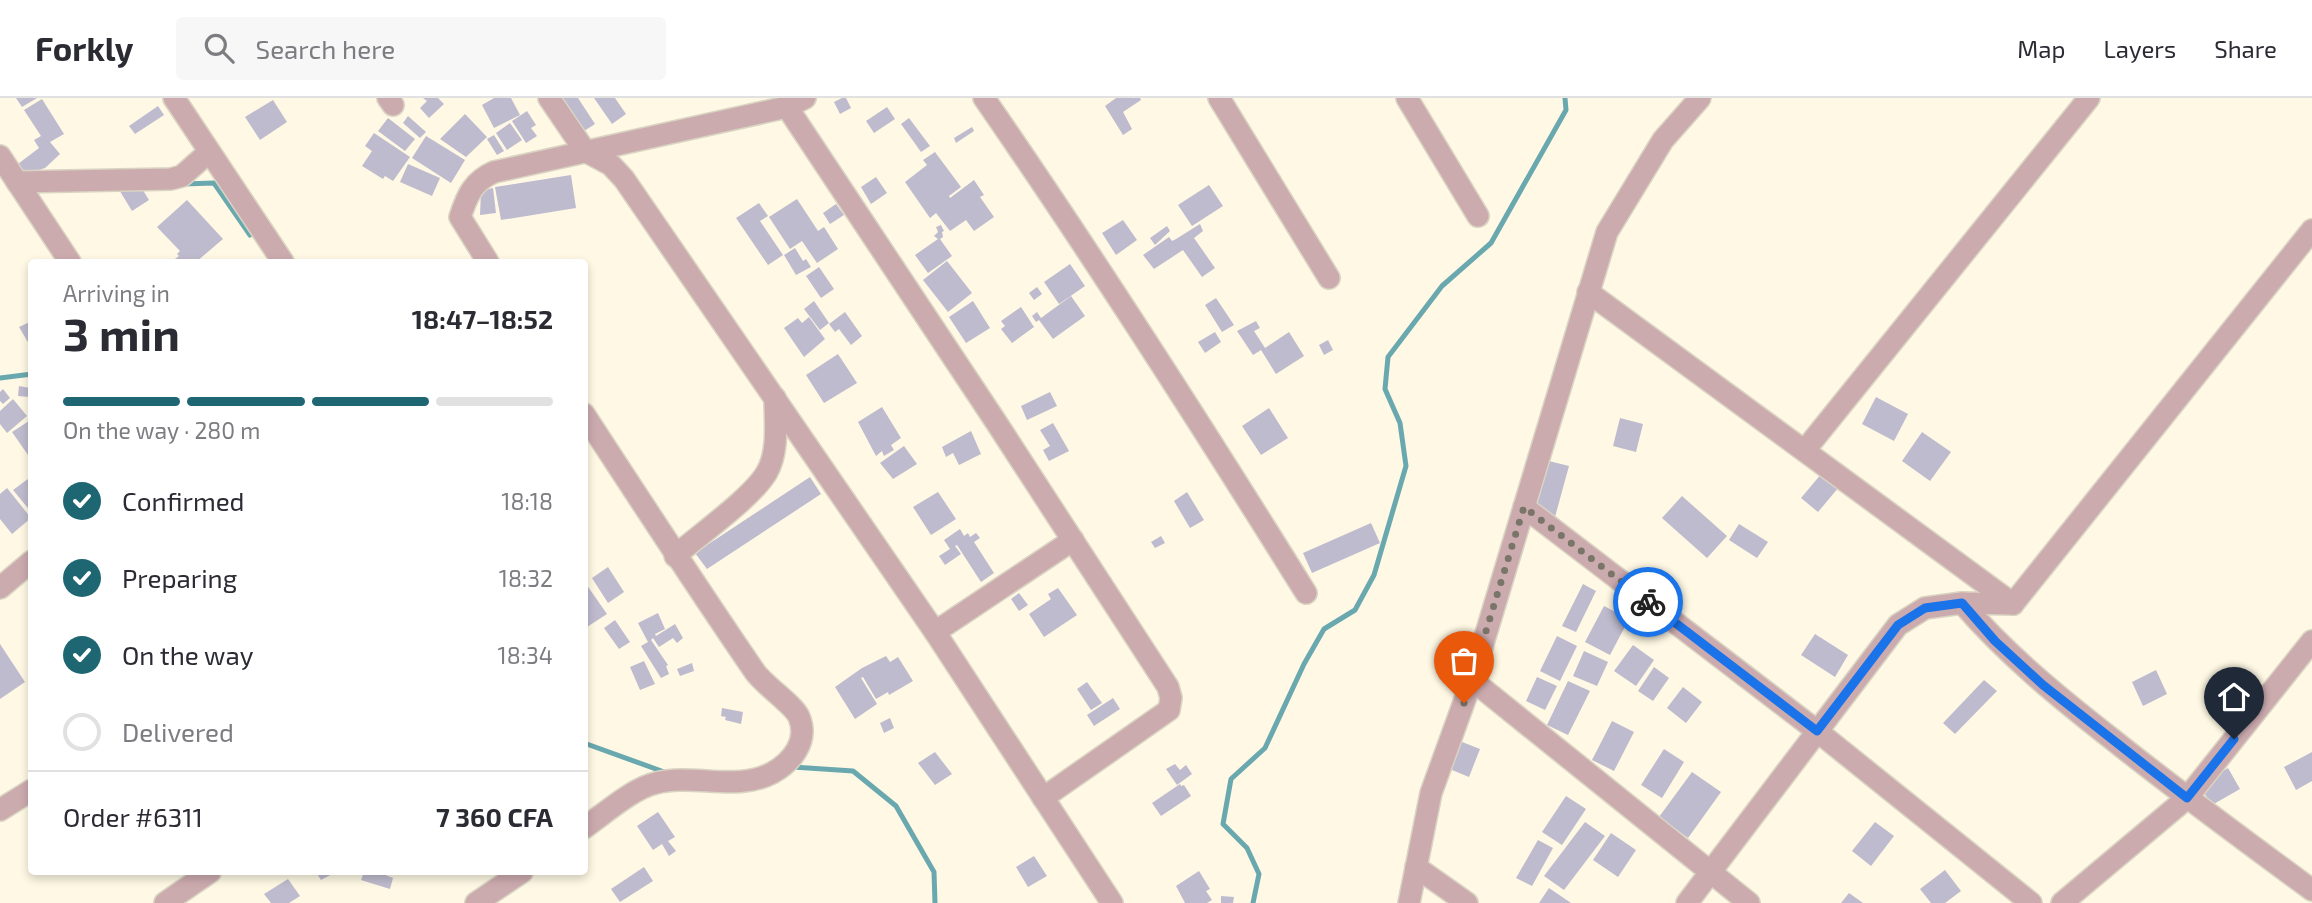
<!DOCTYPE html>
<html lang="en">
<head>
<meta charset="utf-8">
<style>
	:root { --surface:#fff; --page:#f7f7f7; --text:#2b2b33; --muted:#7c7c81; --line:#e1e1e2; --accent:#1d6672 }
	body { margin:0; font-family:"Exo 2",sans-serif; background:var(--page); color:var(--text); height:100vh; display:flex; flex-direction:column; font-size:26px; white-space:nowrap }
	* { box-sizing:border-box; margin:0 }
	p { font-size:23px; color:var(--muted) }
	.icon { flex:none; width:38px; height:38px; fill:none; stroke:currentColor; stroke-width:2; stroke-linecap:round; stroke-linejoin:round }
	.map { position:relative; flex:1; overflow:hidden }
	.details { position:absolute; left:28px; top:161px; width:560px; height:616px; display:flex; flex-direction:column; background:var(--surface); border-radius:7px; box-shadow:0 4px 10px #0003 }
	.details>* { flex:none }
	.pin { position:absolute; display:grid; place-items:center; width:60px; height:60px; color:#fff; margin:-72px -30px; border-radius:50% 50% 50% 0; rotate:-45deg; box-shadow:0 0 7px #0007 }
	.pin .icon { rotate:45deg }
	.courier { position:absolute; display:grid; place-items:center; width:70px; height:70px; margin:-35px; border:5px solid #1a73e8; border-radius:50%; background:#fff; color:#222; box-shadow:0 2px 9px #0007 }
	.headline em { font-style:normal; font-weight:700 }
	.headline div { display:flex; flex-direction:column-reverse }
	.headline { display:flex; align-items:center; justify-content:space-between; height:119px; padding:0 35px }
	h1 { font-size:46px; font-weight:700; line-height:52px }
	.bar { display:grid; grid-template-columns:repeat(4,1fr); gap:10px 7px; align-content:center; height:84px; padding:0 35px }
	.bar i { height:9px; border-radius:5px; background:var(--line) }
	.bar .on { background:var(--accent) }
	.bar p { grid-column:span 4 }
	.line { display:flex; align-items:center; gap:18px; padding:0 35px; border-top:2px solid var(--line) }
	.line div { flex:1 }
	ol { padding:0 35px; list-style:none }
	li { display:flex; align-items:center; gap:21px; height:77px }
	li p { margin-inline-start:auto }
	li .icon { padding:7px; border-radius:50%; background:var(--accent); color:#fff; stroke-width:4 }
	li:last-child { color:var(--muted) }
	li i { width:38px; height:38px; border:4px solid var(--line); border-radius:50% }
	header { display:flex; align-items:center; gap:42px; box-sizing:border-box; height:98px; padding:0 35px; background:var(--surface); border-bottom:2px solid var(--line) }
	header strong { font-size:33px }
	nav { display:flex; gap:38px; margin-inline-start:auto; font-size:24px }
	.search { width:490px; height:63px; background:var(--page); display:flex; align-items:center; gap:18px; box-sizing:border-box; padding:0 24px; border-radius:7px; color:var(--muted); font-size:26px }
	.map>svg:first-child { display:block }
</style>
</head>
<body>
<header>
<strong>Forkly</strong>
<div class="search"><svg class="icon" aria-label="search" viewBox="0 0 24 24"><circle cx="10" cy="10" r="6"/><path d="M15 15l6 6"/></svg>Search here</div>
<nav><a>Map</a><a>Layers</a><a>Share</a></nav>
</header>
<div class="map">
<svg width="2312" height="805" viewBox="0 0 2312 805">
	<rect width="100%" height="100%" fill="#fef8e4"/>
	<g fill="none" stroke-linecap="round" stroke-linejoin="round">
		<!-- stream -->
		<g stroke="#6aa8b0" stroke-width="5">
			<path d="M183 86 214 85 250 137"/>
			<path d="M0 280 32 276"/>
			<path d="M584 645 667 675"/>
			<path d="M793 669 853 673 896 708 934 774 935 805"/>
			<path d="M1253 805 1259 776 1247 750 1223 726 1231 681 1265 650 1304 566 1324 531 1355 512 1374 477 1406 368 1400 325 1385 291 1388 259 1442 188 1491 145 1566 12 1565 0"/>
		</g>
	</g>
	<!-- building -->
	<g fill="#bfbbce">
		<path d="M16 0H37L22 9Z"/>
		<path d="M423 0H438L444 6 429 20 420 10 427 3Z"/>
		<path d="M494 0H511L520 17 494 30 482 7Z"/>
		<path d="M561 0H578L595 26 584 33Z"/>
		<path d="M594 0H615L626 16 612 26Z"/>
		<path d="M842 0H846L851 10 840 16 834 4Z"/>
		<path d="M1116 0H1140L1141 2 1123 14 1132 31 1123 37 1105 8Z"/>
		<path d="M42 1 64 36 50 44 60 56 45 70 20 78 14 69 39 50 34 42 41 38 24 12Z"/>
		<path d="M273 2 287 24 260 42 245 19Z"/>
		<path d="M158 8 164 17 135 36 129 28Z"/>
		<path d="M887 9 895 21 874 35 866 23Z"/>
		<path d="M527 13 536 27 531 30 537 38 526 45 512 23Z"/>
		<path d="M465 16 487 39 466 59 440 41Z"/>
		<path d="M408 18 426 34 420 40 403 25Z"/>
		<path d="M388 20 415 41 405 53 378 33Z"/>
		<path d="M909 20 930 48 921 54 901 26Z"/>
		<path d="M510 25 522 42 507 52 496 35Z"/>
		<path d="M972 29 974 33 956 45 954 40Z"/>
		<path d="M374 35 410 59 393 83 385 78 383 81 362 68 372 53 365 48Z"/>
		<path d="M494 37 504 53 497 57 487 41Z"/>
		<path d="M426 38 465 62 451 85 412 60Z"/>
		<path d="M935 54 961 89 949 98 950 100 974 82 984 97 980 99 994 119 974 133 966 122 950 133 936 115 930 120 905 84 927 67 923 62Z"/>
		<path d="M408 66 440 80 432 98 400 84Z"/>
		<path d="M571 77 576 110 501 122 495 89Z"/>
		<path d="M876 79 887 95 871 106 861 89Z"/>
		<path d="M1209 87 1223 108 1192 128 1178 107Z"/>
		<path d="M141 89 149 102 132 113 118 90Z"/>
		<path d="M493 90 496 115 480 117 481 93Z"/>
		<path d="M797 101 818 133 824 129 838 151 817 165 802 143 790 151 769 119Z"/>
		<path d="M187 102 223 141 196 164H171L179 158 177 156 180 153 157 129Z"/>
		<path d="M759 105 768 118 760 123 783 157 768 167 736 120Z"/>
		<path d="M836 106 844 117 830 126 823 115Z"/>
		<path d="M1123 122 1137 142 1116 157 1102 135Z"/>
		<path d="M1200 126 1203 133 1194 140 1215 170 1202 179 1183 152 1154 171 1143 157 1169 139 1172 143 1176 141Z"/>
		<path d="M941 127 944 133 942 134 943 139 940 141 952 158 928 175 915 157 938 141 934 138 938 134 936 129Z"/>
		<path d="M1167 128 1170 133 1155 147 1150 140Z"/>
		<path d="M795 150 803 163 806 161 811 169 796 177 784 157Z"/>
		<path d="M947 163 972 195 948 214 923 182Z"/>
		<path d="M1070 166 1085 188 1059 206 1044 184Z"/>
		<path d="M819 169 834 191 821 200 806 178Z"/>
		<path d="M1037 189 1042 196 1034 202 1029 195Z"/>
		<path d="M1071 198 1085 218 1053 241 1039 222 1036 224 1032 218 1037 214 1041 220Z"/>
		<path d="M1216 200 1234 227 1222 234 1205 207Z"/>
		<path d="M814 203 829 225 820 232 804 211Z"/>
		<path d="M973 203 990 230 966 245 949 219Z"/>
		<path d="M1021 209 1034 229 1012 245 1001 231 1005 228 1001 223Z"/>
		<path d="M845 214 862 238 851 247 839 231 835 234 829 226Z"/>
		<path d="M809 219 825 241 804 259 784 230 798 220 802 225Z"/>
		<path d="M32 223V251L19 229Z"/>
		<path d="M1256 223 1260 230 1254 233 1265 250 1289 234 1304 258 1276 276 1261 252 1253 257 1237 233Z"/>
		<path d="M1215 234 1221 244 1205 255 1198 244Z"/>
		<path d="M1328 242 1333 252 1324 257 1319 247Z"/>
		<path d="M838 256 857 285 824 305 806 277Z"/>
		<path d="M19 288 30 290 29 299 18 298Z"/>
		<path d="M3 291 10 300 3 306 0 303V294Z"/>
		<path d="M1050 294 1057 308 1027 322 1021 308Z"/>
		<path d="M1876 299 1908 316 1894 343 1862 326Z"/>
		<path d="M13 301 27 318 7 335 0 326V313Z"/>
		<path d="M882 309 901 340 891 347 894 352 884 358 882 353 876 358 858 324Z"/>
		<path d="M1269 310 1288 340 1261 357 1242 328Z"/>
		<path d="M1620 320 1643 326 1636 354 1613 348Z"/>
		<path d="M32 321V355L28 357 12 334Z"/>
		<path d="M1053 325 1069 353 1049 363 1043 352 1050 348 1040 332Z"/>
		<path d="M971 333 981 356 959 367 953 355 946 359 942 349Z"/>
		<path d="M1922 334 1951 354 1930 383 1902 363Z"/>
		<path d="M904 348 917 366 893 381 880 365Z"/>
		<path d="M1541 361 1569 368 1555 419 1527 411Z"/>
		<path d="M1822 375 1839 389 1818 414 1801 400Z"/>
		<path d="M32 378V415L13 392Z"/>
		<path d="M810 379 821 396 707 471 695 455Z"/>
		<path d="M7 390 31 420 12 436 0 421V396Z"/>
		<path d="M938 394 956 421 931 437 913 409Z"/>
		<path d="M1187 394 1204 422 1190 430 1174 403Z"/>
		<path d="M1682 398 1727 438 1707 460 1662 420Z"/>
		<path d="M1371 425 1380 445 1312 475 1303 455Z"/>
		<path d="M1739 426 1768 444 1757 460 1729 442Z"/>
		<path d="M960 431 964 438 968 435 970 439 976 435 980 440 974 444 994 475 981 484 957 447 955 448 961 456 945 467 939 458 950 451 944 442Z"/>
		<path d="M1161 438 1165 445 1155 450 1151 444Z"/>
		<path d="M608 469 624 494 608 505 592 480Z"/>
		<path d="M584 483 607 516 587 529 584 526Z"/>
		<path d="M1583 486 1596 493 1576 534 1562 528Z"/>
		<path d="M1058 490 1077 517 1044 539 1029 516 1051 501 1048 496Z"/>
		<path d="M1019 495 1028 507 1019 513 1011 501Z"/>
		<path d="M1604 508 1629 521 1610 557 1585 544Z"/>
		<path d="M658 515 665 531 655 536 656 538 675 526 683 540 677 545 673 540 659 549 653 540 651 542 668 567 666 568 669 576 661 580 641 548 648 544 638 525Z"/>
		<path d="M615 522 630 544 619 551 604 530Z"/>
		<path d="M1815 536 1848 557 1835 579 1801 557Z"/>
		<path d="M1557 538 1577 548 1560 583 1540 573Z"/>
		<path d="M0 546 25 584 0 601Z"/>
		<path d="M1633 547 1654 562 1636 588 1614 573Z"/>
		<path d="M1584 553 1608 564 1597 588 1573 578Z"/>
		<path d="M886 558 890 564 898 559 913 583 889 597 888 594 876 601 863 579 861 580 877 606 855 621 835 589 862 570Z"/>
		<path d="M644 563 655 586 640 592 630 569Z"/>
		<path d="M692 565 694 573 680 578 677 571Z"/>
		<path d="M1654 569 1669 580 1653 603 1638 593Z"/>
		<path d="M2156 572 2167 596 2143 608 2132 584Z"/>
		<path d="M1537 579 1557 588 1545 612 1526 603Z"/>
		<path d="M1984 582 1997 593 1955 636 1943 625Z"/>
		<path d="M1568 583 1590 593 1568 637 1547 627Z"/>
		<path d="M1087 584 1102 605 1091 612 1077 591Z"/>
		<path d="M1683 589 1702 604 1686 625 1667 610Z"/>
		<path d="M1113 600 1120 611 1094 628 1087 617Z"/>
		<path d="M722 610 743 614 741 626 725 622 726 619 721 618Z"/>
		<path d="M890 620 894 630 884 635 880 625Z"/>
		<path d="M1612 623 1634 634 1614 673 1592 662Z"/>
		<path d="M1452 640 1480 651 1469 679 1440 667Z"/>
		<path d="M1664 651 1684 664 1662 700 1641 687Z"/>
		<path d="M935 654 952 676 935 687 918 665Z"/>
		<path d="M2312 654V683L2296 692 2284 669Z"/>
		<path d="M1175 666 1180 672 1186 667 1192 676 1177 687 1166 671Z"/>
		<path d="M2228 670 2240 691 2212 707 2199 687Z"/>
		<path d="M1692 674 1721 694 1688 740 1659 719Z"/>
		<path d="M1180 686 1181 688 1184 687 1191 698 1161 718 1152 705Z"/>
		<path d="M1566 698 1586 711 1562 747 1542 734Z"/>
		<path d="M658 714 675 739 668 743 676 753 669 758 662 746 653 752 637 728Z"/>
		<path d="M1585 724 1605 738 1564 792 1544 778Z"/>
		<path d="M1875 724 1894 738 1871 768 1852 753Z"/>
		<path d="M1611 735 1636 752 1618 779 1593 762Z"/>
		<path d="M1538 742 1553 750 1532 788 1516 780Z"/>
		<path d="M1034 758 1047 778 1028 789 1016 769Z"/>
		<path d="M644 769 653 783 620 804 611 791Z"/>
		<path d="M1945 772 1961 793 1945 805H1931L1920 791Z"/>
		<path d="M1199 773 1210 791 1206 793 1212 802 1207 805H1185L1176 788Z"/>
		<path d="M316 774H336L321 782Z"/>
		<path d="M364 774H378L393 780 390 791 361 782Z"/>
		<path d="M288 781 300 798 289 805H271L264 796Z"/>
		<path d="M1549 790 1571 805H1539Z"/>
		<path d="M1849 795 1863 805H1841Z"/>
		<path d="M1221 798 1234 799 1233 805H1221Z"/>
	</g>
	<g fill="none" stroke-linecap="round" stroke-linejoin="round">
		<defs>
			<g id="minor">
				<path d="M174 0 283 164"/>
				<path d="M388 0 393 7"/>
				<path d="M549 0 585 53 611 67 624 81 935 534 1112 805"/>
				<path d="M789 0 787 9 996 324 1168 589 1171 600 1169 612 1043 700"/>
				<path d="M984 0C1096 162 1202 328 1306 495"/>
				<path d="M1219 0 1329 180"/>
				<path d="M1407 0 1478 118"/>
				<path d="M0 58 70 164"/>
				<path d="M17 84 171 81 182 78 209 54"/>
				<path d="M488 164 460 119C467 98 473 83 494 74L787 9 805 0"/>
				<path d="M1588 194 2013 506"/>
				<path d="M584 316C640 402 696 488 755 574 765 588 794 607 799 619 809 643 792 664 772 675 737 694 693 675 656 685 633 690 604 716 584 730"/>
				<path d="M1805 352 2089 0"/>
				<path d="M1524 409 1817 633 2031 805"/>
				<path d="M675 458C699 437 753 399 767 374 779 353 775 324 775 300"/>
				<path d="M0 490 32 463"/>
				<path d="M1962 505C2007 557 2057 598 2112 641 2177 693 2244 742 2312 792"/>
				<path d="M2013 506 2312 132"/>
				<path d="M935 534 1073 442"/>
				<path d="M1472 582 1749 805"/>
				<path d="M0 712 32 692"/>
				<path d="M1416 769 1467 805"/>
				<path d="M165 805 210 774"/>
				<path d="M476 805 522 774"/>
				<path d="M1409 805 1431 695 1472 582 1607 134 1663 42 1700 0"/>
				<path d="M1687 805 1898 527 1925 510 1962 505 2013 506"/>
				<path d="M2062 805 2187 700 2312 543"/>
			</g>
		</defs>
		<!-- minor casing -->
		<use href="#minor" stroke="#d9d4c2" stroke-width="24"/>
		<!-- minor -->
		<use href="#minor" stroke="#ccabaf" stroke-width="21"/>
	</g>
	<g fill="none" stroke-linecap="round" stroke-linejoin="round">
		<!-- done -->
		<path stroke="#797569" stroke-width="7" stroke-dasharray="0 12.6" d="M1464 605 1524 409 1648 504"/>
		<!-- route -->
		<path stroke="#1a73e8" stroke-width="9" d="M1648 504 1817 633 1898 527 1925 510 1962 505 1995 543 2043 587 2187 700 2234 641"/>
	</g>
</svg>
<div class="pin" style="left:1464px;top:605px;background:#ea580c"><svg class="icon" aria-label="bag" viewBox="0 0 24 24"><path d="M5 8h14l-1 12H6zM9 8a3 3 0 0 1 6 0"/></svg></div>
<div class="pin" style="left:2234px;top:641px;background:#1f2937"><svg class="icon" aria-label="home" viewBox="0 0 24 24"><path d="M3 11l9-7 9 7M6 9v11h12V9"/></svg></div>
<div class="courier" style="left:1648px;top:504px"><svg class="icon" aria-label="bike" viewBox="0 0 24 24"><circle cx="6" cy="16" r="4"/><circle cx="18" cy="16" r="4"/><path d="M6 16l4-8h5l3 8M10 8l3 8H6M13 5h3"/></svg></div>
<section class="details">
<div class="headline"><div><h1>3 min</h1><p>Arriving in</p></div><em>18:47–18:52</em></div>
<div class="bar"><i class="on"></i><i class="on"></i><i class="on"></i><i></i><p>On the way · 280 m</p></div>
<ol>
<li><svg class="icon" aria-label="check" viewBox="0 0 24 24"><path d="M5 12l5 5 9-10"/></svg>Confirmed<p>18:18</p></li>
<li><svg class="icon" aria-label="check" viewBox="0 0 24 24"><path d="M5 12l5 5 9-10"/></svg>Preparing<p>18:32</p></li>
<li><svg class="icon" aria-label="check" viewBox="0 0 24 24"><path d="M5 12l5 5 9-10"/></svg>On the way<p>18:34</p></li>
<li><i></i>Delivered</li>
</ol>
<div class="line" style="height:91px"><div>Order #6311</div><b>7 360 CFA</b></div>
</section>
</div>
</body>
</html>
